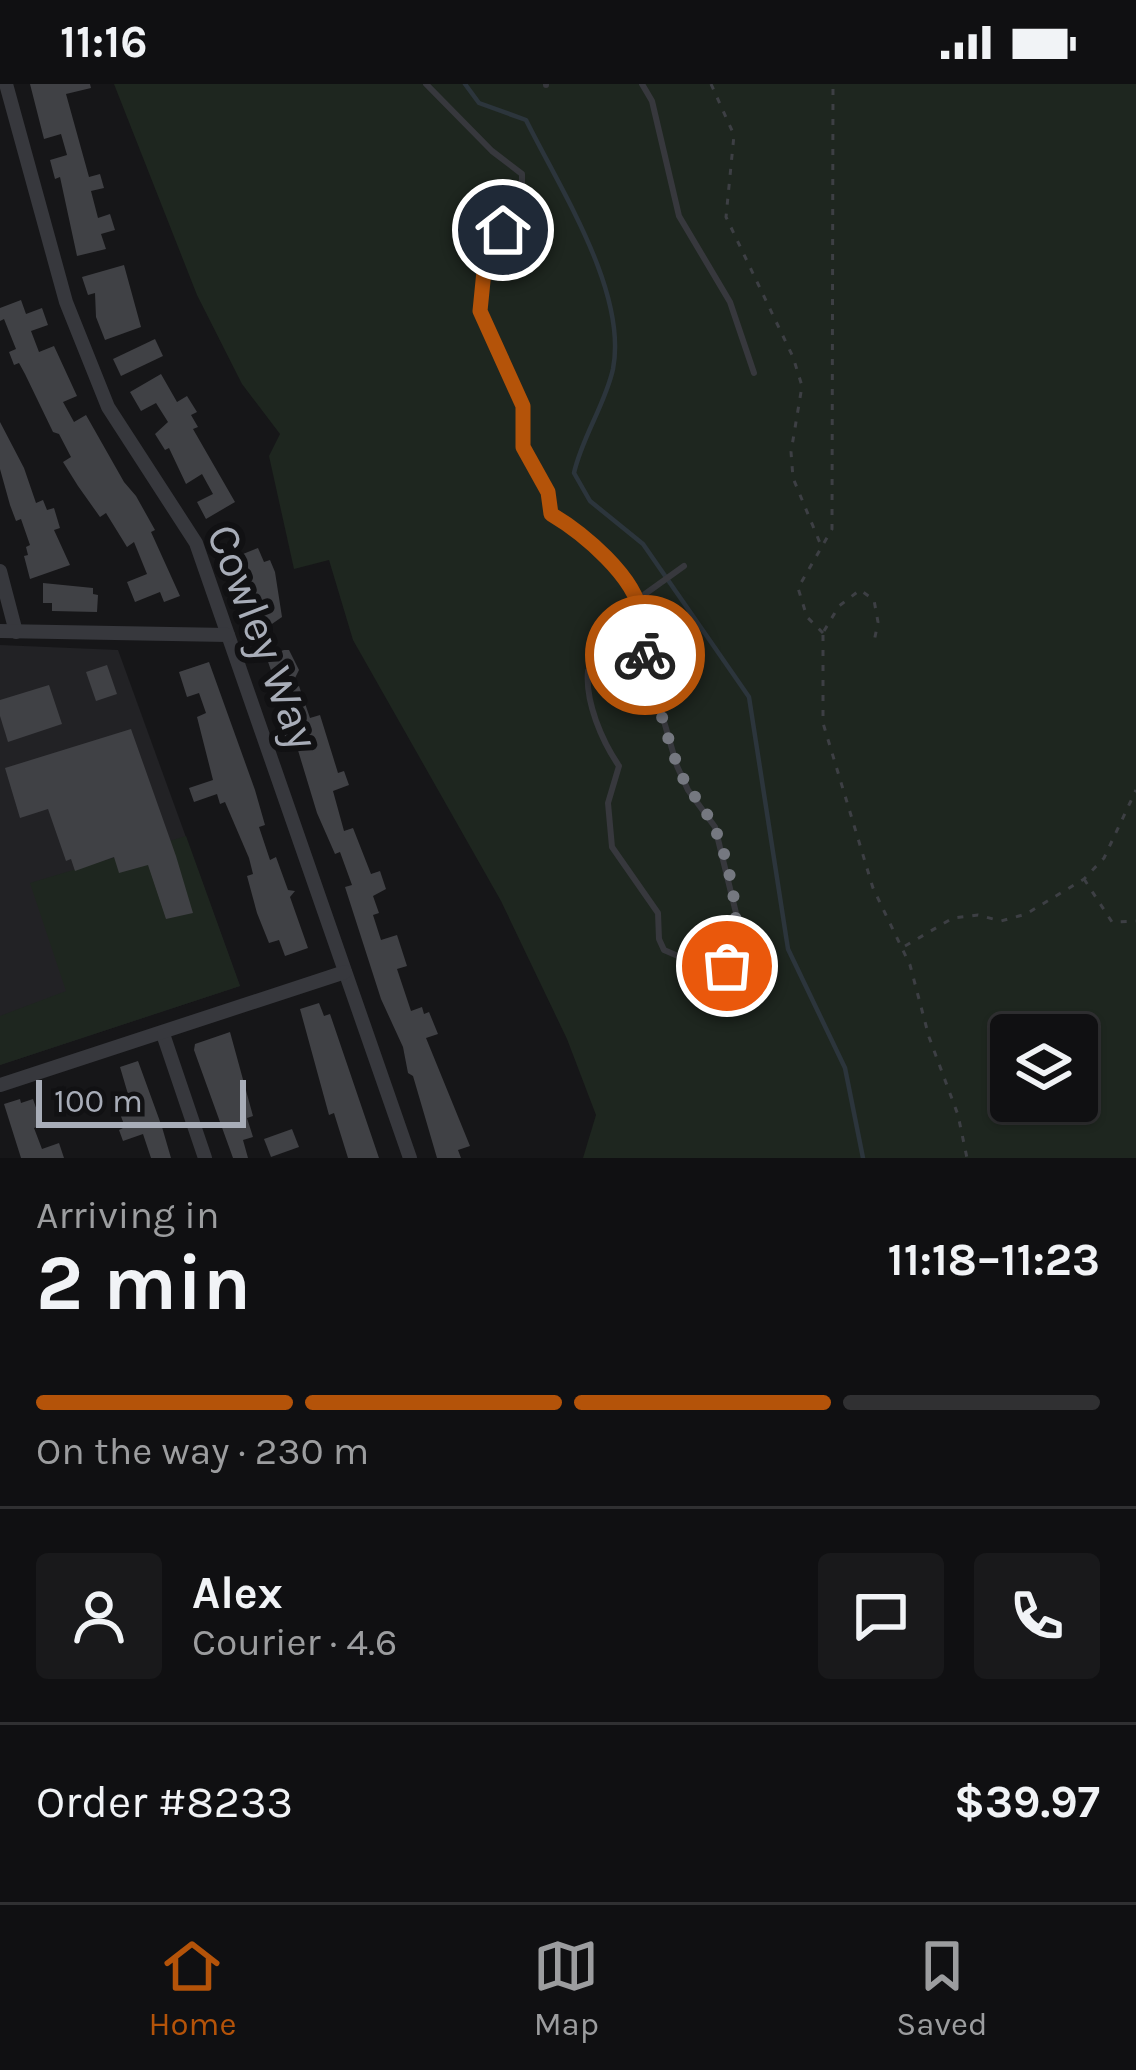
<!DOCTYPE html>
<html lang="en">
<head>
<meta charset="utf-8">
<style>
	:root { --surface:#101012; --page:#19191b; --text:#f1f3f6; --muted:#9c9d9f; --line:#303032; --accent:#b45309 }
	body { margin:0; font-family:Karla,sans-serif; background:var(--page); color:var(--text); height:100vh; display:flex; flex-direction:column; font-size:45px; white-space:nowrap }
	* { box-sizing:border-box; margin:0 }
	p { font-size:39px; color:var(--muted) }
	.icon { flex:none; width:66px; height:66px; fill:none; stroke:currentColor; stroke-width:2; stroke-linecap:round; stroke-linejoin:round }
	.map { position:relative; height:1074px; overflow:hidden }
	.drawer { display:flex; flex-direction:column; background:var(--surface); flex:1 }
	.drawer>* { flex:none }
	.tools { position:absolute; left:990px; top:930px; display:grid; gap:24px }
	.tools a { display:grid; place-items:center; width:108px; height:108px; border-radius:12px; background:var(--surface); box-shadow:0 3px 9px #0004,0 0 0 3px var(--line); font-size:60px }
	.scale { position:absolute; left:36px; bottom:30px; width:210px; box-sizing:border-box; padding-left:12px; border:6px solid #a8adb8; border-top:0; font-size:33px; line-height:42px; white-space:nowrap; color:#a8adb8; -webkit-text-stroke:9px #111113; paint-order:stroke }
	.pin { position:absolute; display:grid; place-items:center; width:102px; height:102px; color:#fff; margin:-51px; border:6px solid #fff; border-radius:50%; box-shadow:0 3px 12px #0007 }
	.courier { position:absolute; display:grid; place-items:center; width:120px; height:120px; margin:-60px; border:9px solid #b45309; border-radius:50%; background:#fff; color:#222; box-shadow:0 3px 15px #0007 }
	.head em { font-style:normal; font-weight:700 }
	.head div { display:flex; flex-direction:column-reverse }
	.head { display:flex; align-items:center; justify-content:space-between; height:204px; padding:0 36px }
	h1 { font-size:78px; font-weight:700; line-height:90px }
	.bar { display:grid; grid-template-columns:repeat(4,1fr); gap:18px 12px; align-content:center; height:144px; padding:0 36px }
	.bar i { height:15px; border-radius:9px; background:var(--line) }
	.bar .on { background:var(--accent) }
	.bar p { grid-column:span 4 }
	.line { display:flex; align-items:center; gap:30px; padding:0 36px; border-top:3px solid var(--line) }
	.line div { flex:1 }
	.round { display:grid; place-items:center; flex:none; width:126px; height:126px; border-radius:12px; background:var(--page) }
	.status { display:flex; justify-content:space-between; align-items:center; height:84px; padding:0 60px; background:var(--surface); direction:ltr }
	.status svg { height:33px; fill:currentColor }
	.tab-bar { display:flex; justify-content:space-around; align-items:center; height:168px; border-top:3px solid var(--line); background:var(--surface); font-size:33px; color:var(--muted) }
	.tab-bar a { display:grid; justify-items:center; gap:6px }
	.tab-bar .on { color:var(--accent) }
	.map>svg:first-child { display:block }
</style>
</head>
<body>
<div class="status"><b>11:16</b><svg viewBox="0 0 49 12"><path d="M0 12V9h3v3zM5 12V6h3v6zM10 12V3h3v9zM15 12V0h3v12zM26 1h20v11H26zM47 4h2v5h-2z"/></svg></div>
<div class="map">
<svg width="1136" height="1074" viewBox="0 0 1136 1074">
	<rect width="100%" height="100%" fill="#161618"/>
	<!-- built -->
	<path fill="#222225" d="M0 561 118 566 240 902 0 981Z"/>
	<!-- green -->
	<g fill="#1e261f" fill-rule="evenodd">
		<path d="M114 0H1136V1074H583L596 1031 567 955 501 817 353 556 329 476 294 485 269 372 280 350 242 300 197 211ZM1011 951H1077V1017H1011Z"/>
		<path d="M186 752 240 902 0 981V932L66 907 30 799Z"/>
	</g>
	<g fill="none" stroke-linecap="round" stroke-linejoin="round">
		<!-- stream -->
		<path stroke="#2c353c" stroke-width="4.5" d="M465 0 479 19 526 36C559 103 628 208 613 285 605 321 582 353 574 389L590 417 643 460 749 613 788 865 845 984 863 1074"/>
	</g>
	<!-- building -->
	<g fill="#404145">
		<path d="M30 0H90L91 4 66 10 89 93 100 90 104 104 91 107 98 134 110 130 115 146 101 150 106 165 77 172 60 93 55 95 50 76 67 71 61 50 44 55Z"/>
		<path d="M124 181 141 243 105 256 96 233 95 209 88 211 82 193Z"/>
		<path d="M21 216 26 230 42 224 48 241 31 247 39 268 54 262 77 312 63 318 74 338 86 331 124 398 136 412 155 446 151 448 180 512 164 518 160 508 135 518 127 498 147 490 134 458 127 463 106 429 100 433 78 402 63 378 71 373 59 350 53 348 25 290 19 279 14 281 9 268 16 265 4 235 0 237V224Z"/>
		<path d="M155 255 163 272 121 292 113 275Z"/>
		<path d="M161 290 177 318 187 312 197 328 191 331 198 343 193 345 235 418 206 435 197 418 213 410 202 390 186 400 169 364 165 366 155 350 168 338 156 319 141 327 130 308Z"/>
		<path d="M0 338 24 384 36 419 43 416 47 426 54 424 60 444 54 446 70 481 30 495 24 472 28 471 26 463 30 461 21 435 16 437 10 421 0 385Z"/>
		<path d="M258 464 264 478 270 476 275 488 282 533 269 542 253 544 232 489 248 483 243 470Z"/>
		<path d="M43 499 93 504V510L98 511 97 528 52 527V519H43Z"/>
		<path d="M284 566H289L299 586 289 606 299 602 310 634 320 631 338 689 344 687 349 701 333 707 344 747 353 744 371 790 380 787 386 805 373 812 379 829 373 831 381 856 397 851 407 882 397 885 411 927 422 923 424 930 429 928 438 950 426 954 470 1062 458 1066 461 1074H437L413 992 408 989 403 963 381 915 345 803 352 801 340 768 335 770 317 729 297 663 290 665 282 644 290 641 266 572Z"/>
		<path d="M209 578 255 706 265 741 259 743 270 776 276 773 288 806 295 807 290 813 308 864 285 872 279 856 269 859 257 829 247 792 253 790 249 774 225 718 220 720 217 710 194 718 189 704 213 696 197 633 206 629 199 609 187 613 179 588Z"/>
		<path d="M107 581 117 610 96 617 86 588Z"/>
		<path d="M49 601 62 640 8 658 0 632V616Z"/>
		<path d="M131 645 176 772 193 829 166 835 148 781 119 789 114 773 75 787 71 775 66 777 48 725 20 734 5 684Z"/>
		<path d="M319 919 324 932 330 930 379 1074H348L334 1029 329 1031 300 925Z"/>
		<path d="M230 948 253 1032 247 1034 253 1053 243 1056 248 1074H233L194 966 195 960Z"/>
		<path d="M138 977 162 1043 171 1074H151L143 1050 123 1057 119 1046 125 1043 117 1022 130 1017 120 983Z"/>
		<path d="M20 1015 21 1019 33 1015 42 1041 34 1044 42 1065 59 1059 64 1074H21L4 1020Z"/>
		<path d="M292 1045 299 1063 271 1073 264 1055Z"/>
	</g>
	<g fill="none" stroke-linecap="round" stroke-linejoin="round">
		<!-- path -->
		<g stroke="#3d3f44" stroke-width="3" stroke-dasharray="6 9" stroke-linecap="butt">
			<path d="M711 0 734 51 726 133 793 273 802 302 791 368 793 394 820 459"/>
			<path d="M824 547 839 522 860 506 874 516 878 538 874 558"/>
			<path d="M823 549 807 533 798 504 832 445 833 0"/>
			<path d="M823 551V639L873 804 910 881 929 953 958 1031 967 1074"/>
			<path d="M1084 795 1112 838 1136 837"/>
			<path d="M905 862 953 834 978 831 1001 837 1026 830 1084 795 1104 774 1136 706"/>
		</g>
		<!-- service -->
		<g stroke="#37383d" stroke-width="6">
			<path d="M426 0 492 67 522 90V105L484 187 480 227 523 322V363L548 408 551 430C570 442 581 452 596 468 631 504 642 506 640 560L631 604 619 602 600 587H588C585 618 602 657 619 682L608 719 612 763 658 829 659 855 664 866 715 888 727 882 736 867V829L715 743 688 706 677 682 640 555"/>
			<path d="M546 0V1"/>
			<path d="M642 0 652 17 679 132 730 218 754 289"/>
			<path d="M642 524 645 510 684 482"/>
		</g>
		<!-- minor -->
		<g stroke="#37383d" stroke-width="14">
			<path d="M6 0 66 218 108 323 196 459 410 1074"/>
			<path d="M0 487 16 548"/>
			<path d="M0 547 228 551"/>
			<path d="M163 950 205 1074"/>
			<path d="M0 1001 345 888"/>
		</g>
	</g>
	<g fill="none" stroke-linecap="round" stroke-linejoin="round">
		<!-- done -->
		<path stroke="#757880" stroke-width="12" stroke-dasharray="0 21.6" d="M645 571C655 607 664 644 677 680 685 705 705 722 715 745 730 779 746 850 727 882"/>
		<!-- route -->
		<path stroke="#b45309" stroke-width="15" d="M503 146 484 187 480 227 523 322V363L548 408 551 430C583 449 636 493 641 531 643 545 641 556 645 571"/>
	</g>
	<g text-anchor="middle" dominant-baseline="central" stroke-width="12" stroke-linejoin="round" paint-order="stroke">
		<!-- street labels -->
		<g font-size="45" fill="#a8adb8" stroke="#111113">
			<text transform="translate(263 553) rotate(69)">Cowley Way</text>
		</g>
	</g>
</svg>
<div class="tools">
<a><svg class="icon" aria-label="layers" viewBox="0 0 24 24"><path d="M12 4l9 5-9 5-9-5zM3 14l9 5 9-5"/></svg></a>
</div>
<div class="scale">100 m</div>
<div class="pin" style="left:727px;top:882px;background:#ea580c"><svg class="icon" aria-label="bag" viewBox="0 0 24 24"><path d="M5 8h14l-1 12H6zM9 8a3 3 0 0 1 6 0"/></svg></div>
<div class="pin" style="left:503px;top:146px;background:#1f2937"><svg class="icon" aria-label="home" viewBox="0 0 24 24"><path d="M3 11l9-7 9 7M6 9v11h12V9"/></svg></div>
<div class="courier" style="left:645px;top:571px"><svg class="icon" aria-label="bike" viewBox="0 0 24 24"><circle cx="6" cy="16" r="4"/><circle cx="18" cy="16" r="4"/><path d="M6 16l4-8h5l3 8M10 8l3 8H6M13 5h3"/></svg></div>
</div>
<section class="drawer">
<div class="head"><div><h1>2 min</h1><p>Arriving in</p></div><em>11:18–11:23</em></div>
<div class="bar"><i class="on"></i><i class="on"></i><i class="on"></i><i></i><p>On the way · 230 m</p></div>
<div class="line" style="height:216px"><a class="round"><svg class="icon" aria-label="person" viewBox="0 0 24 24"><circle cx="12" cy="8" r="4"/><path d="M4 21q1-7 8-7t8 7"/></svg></a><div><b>Alex</b><p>Courier · 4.6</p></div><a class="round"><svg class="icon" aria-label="chat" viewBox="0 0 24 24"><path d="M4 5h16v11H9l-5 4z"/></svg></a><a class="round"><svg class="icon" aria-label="phone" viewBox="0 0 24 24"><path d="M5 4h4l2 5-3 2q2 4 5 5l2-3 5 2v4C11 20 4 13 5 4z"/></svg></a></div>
<div class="line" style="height:156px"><div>Order #8233</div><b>$39.97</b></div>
</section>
<nav class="tab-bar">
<a class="on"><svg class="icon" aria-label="home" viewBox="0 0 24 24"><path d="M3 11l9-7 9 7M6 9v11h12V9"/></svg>Home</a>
<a><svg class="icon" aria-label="map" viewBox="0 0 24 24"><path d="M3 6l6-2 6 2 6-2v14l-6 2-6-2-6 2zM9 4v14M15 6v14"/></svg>Map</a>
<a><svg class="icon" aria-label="saved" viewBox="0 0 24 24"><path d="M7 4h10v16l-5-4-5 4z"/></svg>Saved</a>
</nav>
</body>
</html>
